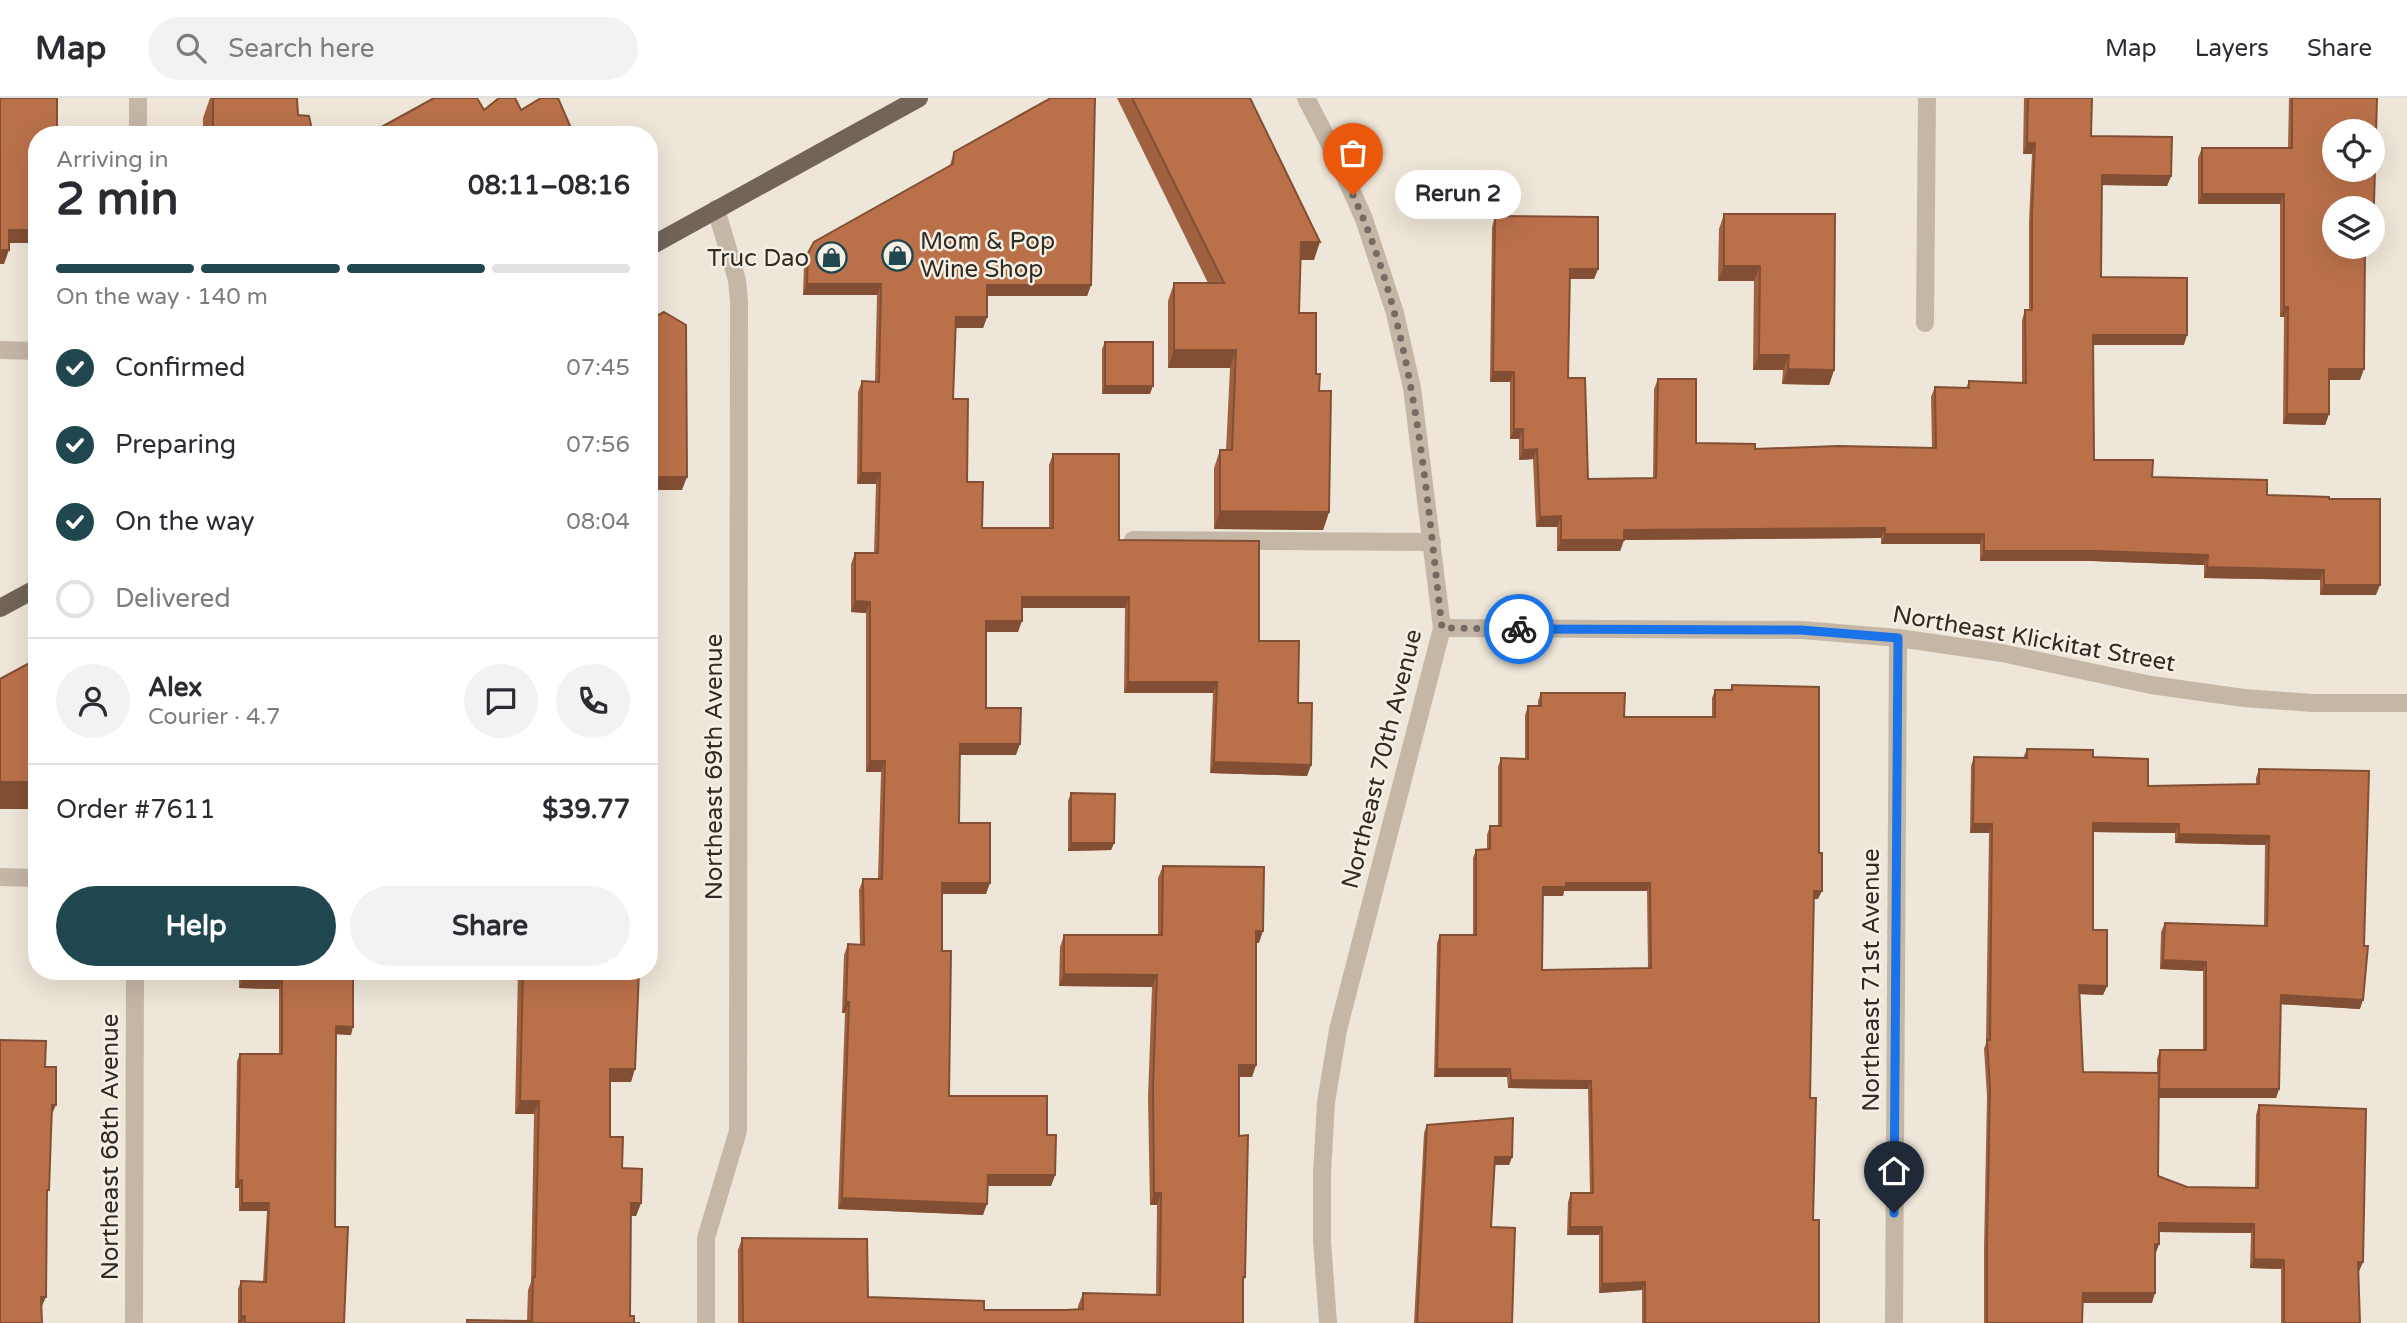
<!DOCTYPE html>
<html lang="en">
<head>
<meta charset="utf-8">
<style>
	:root { --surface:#fff; --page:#f2f2f3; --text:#2b2b33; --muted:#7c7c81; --line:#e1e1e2; --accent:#20474f }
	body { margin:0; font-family:"Varela Round",sans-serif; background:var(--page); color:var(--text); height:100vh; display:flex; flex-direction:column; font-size:26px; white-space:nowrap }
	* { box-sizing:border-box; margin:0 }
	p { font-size:23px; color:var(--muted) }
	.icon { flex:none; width:38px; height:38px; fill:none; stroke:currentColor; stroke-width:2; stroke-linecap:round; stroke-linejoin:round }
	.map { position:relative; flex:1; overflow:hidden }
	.drawer { position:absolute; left:28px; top:28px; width:630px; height:854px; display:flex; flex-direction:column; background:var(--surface); border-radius:28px; box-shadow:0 7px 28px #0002 }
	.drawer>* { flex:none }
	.tools { position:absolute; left:2322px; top:21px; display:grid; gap:14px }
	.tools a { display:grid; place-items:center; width:63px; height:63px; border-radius:50%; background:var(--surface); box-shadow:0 7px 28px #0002; font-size:35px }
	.pin { position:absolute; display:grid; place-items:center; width:60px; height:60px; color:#fff; margin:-72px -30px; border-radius:50% 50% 50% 0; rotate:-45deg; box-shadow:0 0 7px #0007 }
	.pin .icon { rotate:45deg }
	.courier { position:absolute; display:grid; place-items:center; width:70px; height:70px; margin:-35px; border:5px solid #1a73e8; border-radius:50%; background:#fff; color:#222; box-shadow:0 2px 9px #0007 }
	.bubble { position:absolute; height:49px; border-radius:24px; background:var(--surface); box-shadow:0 7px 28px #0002; font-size:23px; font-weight:800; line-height:49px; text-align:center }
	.summary em { font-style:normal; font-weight:800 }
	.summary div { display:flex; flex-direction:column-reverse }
	.summary { display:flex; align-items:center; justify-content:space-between; height:119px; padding:0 28px }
	h1 { font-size:46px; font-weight:800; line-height:52px }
	.bar { display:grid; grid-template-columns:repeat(4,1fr); gap:10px 7px; align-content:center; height:84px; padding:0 28px }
	.bar i { height:9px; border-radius:5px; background:var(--line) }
	.bar .current { background:var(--accent) }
	.bar p { grid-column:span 4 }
	.line { display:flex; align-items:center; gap:18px; padding:0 28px; border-top:2px solid var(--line) }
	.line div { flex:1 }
	.round { display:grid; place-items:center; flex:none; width:74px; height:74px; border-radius:37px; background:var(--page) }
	ol { padding:0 28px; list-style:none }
	li { display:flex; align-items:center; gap:21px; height:77px }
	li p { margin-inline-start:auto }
	li .icon { padding:7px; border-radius:50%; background:var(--accent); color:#fff; stroke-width:4 }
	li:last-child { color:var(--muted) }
	li i { width:38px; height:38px; border:4px solid var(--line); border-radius:50% }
	.button { display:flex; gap:14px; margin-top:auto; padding:14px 28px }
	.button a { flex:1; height:80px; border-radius:42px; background:var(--accent); color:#fff; font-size:28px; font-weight:800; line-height:80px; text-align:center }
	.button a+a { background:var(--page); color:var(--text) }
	header { display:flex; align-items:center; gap:42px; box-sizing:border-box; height:98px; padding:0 35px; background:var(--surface); border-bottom:2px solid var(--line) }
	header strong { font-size:33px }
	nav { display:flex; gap:38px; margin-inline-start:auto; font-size:24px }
	.search { width:490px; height:63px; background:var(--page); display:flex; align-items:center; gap:18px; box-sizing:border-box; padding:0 24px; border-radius:38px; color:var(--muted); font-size:26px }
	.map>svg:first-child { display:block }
</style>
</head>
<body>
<header>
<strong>Map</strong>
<div class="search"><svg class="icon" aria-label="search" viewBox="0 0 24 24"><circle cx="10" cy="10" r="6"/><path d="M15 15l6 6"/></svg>Search here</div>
<nav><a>Map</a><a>Layers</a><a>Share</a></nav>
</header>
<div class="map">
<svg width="2407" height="1225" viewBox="0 0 2407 1225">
	<rect width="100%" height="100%" fill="#eee6d8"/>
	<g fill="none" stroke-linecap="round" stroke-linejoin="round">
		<!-- lane -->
		<g stroke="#c5b7a6" stroke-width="18">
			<path d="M1133 442 1432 444"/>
			<path d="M0 779 37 780"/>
		</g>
		<!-- street -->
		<g stroke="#c5b7a6" stroke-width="18">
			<path d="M1306 0 1336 58 1364 121 1395 215 1412 290 1442 530 1338 932 1326 1004 1322 1076V1143L1328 1225"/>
			<path d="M138 37V0"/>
			<path d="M1925 225 1927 0"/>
			<path d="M0 252 37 253"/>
			<path d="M1442 530 1802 532 1898 540 2002 555 2151 587 2244 600 2312 605H2407"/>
			<path d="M134 1225 135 873"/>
			<path d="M706 1225V1140L738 1033 739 203 737 182 716 111"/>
			<path d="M1894 1225 1898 540"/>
		</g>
		<!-- primary -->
		<g stroke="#726458" stroke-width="18">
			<path d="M649 149 919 0"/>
			<path d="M0 510 37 490"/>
		</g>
	</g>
	<!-- wall -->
	<g fill="#a06140" fill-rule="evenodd">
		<path d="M210 0H297L298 17 313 37H203V20Z"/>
		<path d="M1117 0H1250L1314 162H1300L1299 215 1319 293 1329 414 1323 432 1214 431V370L1220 352H1226L1230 270H1168V203L1174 185H1208Z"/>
		<path d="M2024 0H2092L2091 38 2171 78 2167 88 2102 87 2101 179 2184 247H2093L2094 362 2152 379 2267 397 2329 401 2376 497H2320V482L2204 480V467L2092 463H1980V446H1881V440L1624 442 1620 453H1557V429H1536L1533 361 1519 362V341H1510V284H1490L1492 129 1495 118 1598 171 1594 181H1570L1568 280 1588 381 1653 380 1654 291 1658 281 1696 345 1755 351 1932 350 1931 299 1935 289 1966 290 1969 283 2022 285V222L2025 212H2029V124L2032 56H2023Z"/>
		<path d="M2289 0H2377L2373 141V142V110L2370 151H2365L2360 282H2329V316L2325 327 2283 326 2284 219H2280V106H2198V60L2202 50H2288Z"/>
		<path d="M954 54 1091 187 1087 198H987V219L983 230H956L953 301 967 384 982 430H1049V367L1053 356 1119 442 1259 543 1298 605 1311 667 1307 678 1210 675 1213 595H1124L1125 510H1022L1018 534H986V610L1016 657H960L959 725 986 796H942V853L949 998 1047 1037 1055 1077 1051 1088H988L983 1117 838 1111 845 915H842L844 857 848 846H860L859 792 863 781H878L881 674H866V515L851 514V466L855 455H874L876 386H857L858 294 862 283 875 284 877 197H803L804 166 808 155 950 67Z"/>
		<path d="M1724 116 1834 272 1829 287 1782 286 1783 272H1753L1754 183H1718L1719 131Z"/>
		<path d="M1105 244 1150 296H1102V251Z"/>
		<path d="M1732 587 1818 801H1813L1810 1000 1813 1122 1819 1225H1642V1192L1599 1195V1137H1567L1568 1104 1571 1095H1590L1588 991 1508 990 1507 979H1434L1437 845 1440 837H1473V760L1476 752 1487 751V737L1490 728H1498V669L1501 660 1525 661V617L1528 608H1538V603L1541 595 1624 619H1712V600L1715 592H1730ZM1564 793H1647L1648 870 1542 872V798H1563Z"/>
		<path d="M2027 651 2093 659 2148 688 2256 686V680L2259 671 2360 911 2281 906 2279 991 2276 1000H2159L2158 1078 2187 1089 2255 1090 2256 1017 2259 1007 2363 1164 2359 1173H2358L2360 1225H2281V1171L2250 1170 2251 1135 2159 1134V1146L2155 1155 2152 1205H2083L2082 1225H1984V1151L1987 998 1984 951 1986 945 1989 735H1970L1971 668 1974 659 2023 660ZM2093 734 2175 735V745L2265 747 2264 828 2165 825 2161 834 2160 871 2203 873V952H2160L2157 961V975L2083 974 2080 896 2103 897 2107 888 2093 832Z"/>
		<path d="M1071 695 1114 745 1111 752 1068 753V703Z"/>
		<path d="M1163 768 1259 845H1256V967L1252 979H1239V1038L1245 1179 1243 1186V1225H738V1152L742 1140 868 1199 984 1212 1078 1211V1208L1083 1195 1156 1197 1157 1107H1150L1148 1000 1152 889 1059 888 1060 849 1064 837H1158V780Z"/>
		<path d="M239 873H422V875H353L351 937 336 936 335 1129 344 1225H238V1191L241 1183 263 1184 267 1113H239V1090H235L237 963 240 956H279V891L239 890Z"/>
		<path d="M518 873H639L631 984H610V1039L622 1070 641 1105 636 1118H631L630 1218 634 1225H640H466L467 1222 527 1223 528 1192 531 1184 534 1016H515Z"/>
		<path d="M1427 1027 1512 1059 1509 1067H1495L1491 1129 1512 1225H1414L1424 1035Z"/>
	</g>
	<!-- shaded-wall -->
	<g fill="#824f34">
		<path d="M2027 45H2035L2032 56H2023Z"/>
		<path d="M32 55H37V68H28Z"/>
		<path d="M2102 77 2171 78 2167 88 2098 87Z"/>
		<path d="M2202 96H2284L2280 106H2198Z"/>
		<path d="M9 132H32L28 145H4Z"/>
		<path d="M1301 144H1320L1314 162H1294Z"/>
		<path d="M0 152H9L4 166H0Z"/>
		<path d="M1724 168H1760L1754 183H1718Z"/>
		<path d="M1570 171H1598L1594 181H1566Z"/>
		<path d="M807 186H881L877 197H803Z"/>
		<path d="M987 187H1091L1087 198H983Z"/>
		<path d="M2284 209H2288L2284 219H2280Z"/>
		<path d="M956 219H987L983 230H952Z"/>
		<path d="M2093 237H2187L2184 247H2089Z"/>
		<path d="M1174 252H1236L1230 270H1168Z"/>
		<path d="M1759 257H1789L1783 272H1753Z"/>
		<path d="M1788 271 1834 272 1829 287 1782 286Z"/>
		<path d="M2329 271H2364L2360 282H2325Z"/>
		<path d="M1493 274H1514L1510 284H1490Z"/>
		<path d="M1105 288H1153L1150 296H1102Z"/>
		<path d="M2287 316H2329L2325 327 2283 326Z"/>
		<path d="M1514 331H1523L1519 341H1510Z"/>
		<path d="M1537 351 1533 361 1519 362 1523 352Z"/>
		<path d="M861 375H880L876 386H857Z"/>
		<path d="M649 379H687L682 392H649Z"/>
		<path d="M1220 413 1329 414 1323 432 1214 431Z"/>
		<path d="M1561 418 1557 429H1536L1540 419Z"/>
		<path d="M1885 430 1881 440 1620 442 1624 432Z"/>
		<path d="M1885 436H1984L1980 446H1881Z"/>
		<path d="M1561 442H1624L1620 453H1557Z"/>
		<path d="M1984 453H2096L2208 457 2204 467 2092 463H1980Z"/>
		<path d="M2207 469 2324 472 2320 482 2204 480Z"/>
		<path d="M2324 487H2380L2376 497H2320Z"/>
		<path d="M1022 499H1129L1125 510H1018Z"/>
		<path d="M855 503 870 504 866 515 851 514Z"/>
		<path d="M986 523H1022L1018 534H982Z"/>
		<path d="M1128 584H1217L1213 595H1124Z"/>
		<path d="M960 646H1020L1016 657H956Z"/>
		<path d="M870 663H885L881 674H866Z"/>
		<path d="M1214 664 1311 667 1307 678 1210 675Z"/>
		<rect x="0" y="684" width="37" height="27"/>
		<path d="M2093 725 2179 726 2175 735 2089 734Z"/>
		<path d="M1973 726H1992L1989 735H1970Z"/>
		<path d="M2179 736 2269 738 2265 747 2175 745Z"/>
		<path d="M1071 745H1114L1111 752 1068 753Z"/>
		<path d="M942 785H990L986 796H938Z"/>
		<path d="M1566 785H1650L1647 793H1564L1563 798H1539L1543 789Z"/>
		<path d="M1814 793H1822L1818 801H1810Z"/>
		<path d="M1256 833H1263L1259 845H1252Z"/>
		<path d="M2163 862 2206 864 2203 873 2160 871Z"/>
		<rect x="351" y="873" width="71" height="2"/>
		<path d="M1064 876 1157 877 1152 889 1059 888Z"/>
		<path d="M242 882 282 883 279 891 239 890Z"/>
		<path d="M2079 887 2107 888 2103 897 2076 896Z"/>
		<path d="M2281 897 2363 902 2360 911 2277 906Z"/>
		<path d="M846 904H849L845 915H842Z"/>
		<path d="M336 928 353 929 351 937 334 936Z"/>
		<path d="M1239 967H1256L1252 979H1235Z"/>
		<path d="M610 971H635L631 984H606Z"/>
		<path d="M1437 971H1510L1507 979H1434Z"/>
		<path d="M1511 982 1591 983 1588 991 1508 990Z"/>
		<path d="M2159 991H2279L2276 1000H2156Z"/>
		<path d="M520 1003H539L534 1016H515Z"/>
		<path d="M52 1007H56L52 1016H48Z"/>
		<path d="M1495 1059H1512L1509 1067H1492Z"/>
		<path d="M988 1077H1055L1051 1088H984Z"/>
		<path d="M242 1082 239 1090H235L238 1083Z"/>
		<path d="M1154 1095H1161L1157 1107H1150Z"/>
		<path d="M842 1100 987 1106 983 1117 838 1111Z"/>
		<path d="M242 1105H269L267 1113H239Z"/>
		<path d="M631 1105H641L636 1118H627Z"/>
		<path d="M2159 1125 2254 1126 2251 1135 2156 1134Z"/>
		<path d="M1570 1129H1602L1599 1137H1567Z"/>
		<path d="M2155 1146H2159L2156 1155H2152Z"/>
		<path d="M2254 1161 2284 1162 2281 1171 2250 1170Z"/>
		<path d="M2358 1164H2363L2359 1173H2355Z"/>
		<path d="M1645 1184 1642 1192 1599 1195 1602 1186Z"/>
		<path d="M2083 1195H2155L2152 1205H2079Z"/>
		<path d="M41 1199H46L42 1208H38Z"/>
		<path d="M241 1218H245L242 1225H238Z"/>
	</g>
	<!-- building -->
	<g fill="#ba714a" stroke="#824f34" stroke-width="2" fill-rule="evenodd">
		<path d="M0 0H57V37H37V55H32V132H9V152H0Z"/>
		<path d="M213 0H297L298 17 309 18 313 37H213Z"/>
		<path d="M434 0H477L484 12 499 0H515L521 12 541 0H558L574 37H367Z"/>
		<path d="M1051 0H1095L1091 187H987V219H956L953 301H968L967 384H983L982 430H1053V356H1119V442L1259 443V543H1299L1298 605H1312L1311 667 1214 664 1217 584H1128L1129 499H1022V523H986V610H1021L1020 646H960L959 725H990V785H942V853H951L949 998H1047V1037H1056L1055 1077H988L987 1106 842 1100 849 904H846L848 846 864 847 863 781H882L885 663H870V504L855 503V455H878L880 375H861L862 283 879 284 881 186H807L808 155 814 144 953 66 954 54Z"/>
		<path d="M1132 0H1250L1320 144H1301L1299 215H1316V276H1320L1319 293H1331L1329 414 1220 413V352H1232L1236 252H1174V185H1224Z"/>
		<path d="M2028 0H2092L2091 38 2172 39 2171 78 2102 77 2101 179 2187 180V237H2093L2094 362H2153L2152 379 2267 382V397L2329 399V401H2380V487H2324V472L2207 469 2208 457 2096 453H1984V436H1885V430L1624 432V442H1561V418L1540 419 1537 351 1523 352V331H1514V274H1493L1495 118 1598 119V171H1570L1568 280H1585L1588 381 1656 380 1658 281H1696V345L1755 346V351L1838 348 1936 350 1935 289 1969 290V283L2026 285 2025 212H2032V114L2035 45H2027Z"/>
		<path d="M2292 0H2377L2373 141V110H2334V149H2365L2364 271H2329V316H2287L2288 209H2284V96H2202V50H2292ZM2334 33H2373V72H2334Z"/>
		<path d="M1724 116H1835L1834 272 1788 271 1789 257H1759L1760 168H1724Z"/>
		<path d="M664 214 686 227 687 379H649V222Z"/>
		<rect x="1105" y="244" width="48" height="44"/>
		<rect x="649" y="477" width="4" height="40"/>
		<path d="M37 561V684H0V581Z"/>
		<path d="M1732 587 1819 589V755H1822V793H1814L1810 1000H1816L1813 1122H1819V1225H1645V1184L1602 1186V1129H1570L1571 1095H1593L1591 983 1511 982 1510 971H1437L1440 837H1476V752L1490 751V728H1501V660L1528 661V608H1541V595H1625L1624 619H1715V592H1732ZM1566 785H1650L1651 870 1542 872 1543 789H1566Z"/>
		<path d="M2027 651 2093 652V659L2148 661V688L2259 686V671L2369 673 2364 848H2368L2363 902 2281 897 2279 991H2159L2160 952H2206V864L2163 862 2165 825 2267 828 2269 738 2179 736V726L2093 725V832H2107V888L2079 887 2083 974 2159 975 2158 1078 2187 1089 2258 1090 2259 1007 2366 1011 2363 1164H2358L2360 1225H2284V1162L2254 1161V1126L2159 1125V1146H2155V1195H2083L2082 1225H1987V1142L1990 989 1987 942H1990L1992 726H1973L1974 659 2027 660Z"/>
		<path d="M649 652H655L650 757H649Z"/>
		<path d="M1071 695 1115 696 1114 745H1071Z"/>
		<path d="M1163 768 1264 769 1263 833H1256V967H1239V1038L1248 1037 1245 1179H1243V1225H743L742 1140 867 1141 868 1199 984 1203V1212H1066L1083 1211V1195L1160 1197 1161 1095H1154L1153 988 1157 877 1064 876V837H1162Z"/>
		<path d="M242 873H353V929L336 928 335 1129H348L344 1225H245V1218H241V1183L266 1184 269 1105H242V1082L238 1083 240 956H282V883L242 882Z"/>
		<path d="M523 873H639L635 971H610V1039H623L622 1070 642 1071 641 1105H631L630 1218H634V1225H640H467V1222L532 1223 533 1179H535L539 1003H520Z"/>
		<path d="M0 942 46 943 45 969H56V1007H52L49 1092H47L46 1199H41L42 1225H0Z"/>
		<path d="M1513 1020 1512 1059H1495L1491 1129 1515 1130 1512 1225H1417L1427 1027Z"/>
	</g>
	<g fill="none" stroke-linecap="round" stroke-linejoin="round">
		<!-- done -->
		<path stroke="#736c64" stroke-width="7" stroke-dasharray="0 12.6" d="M1353 97C1415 232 1425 384 1442 530L1519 531"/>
		<!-- route -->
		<path stroke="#1a73e8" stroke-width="9" d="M1519 531 1801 532 1898 540 1894 1115"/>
	</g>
	<!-- icons -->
	<defs>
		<symbol id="shop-ring" viewBox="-11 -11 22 22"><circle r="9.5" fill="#f6f0e4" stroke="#20474f" stroke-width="1.5"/><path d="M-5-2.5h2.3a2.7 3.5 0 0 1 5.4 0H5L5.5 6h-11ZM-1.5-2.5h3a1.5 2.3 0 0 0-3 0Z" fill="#20474f"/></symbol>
	</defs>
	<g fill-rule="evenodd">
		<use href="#shop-ring" x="880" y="140" width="35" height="35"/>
		<use href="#shop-ring" x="814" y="142" width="35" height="35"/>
	</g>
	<g text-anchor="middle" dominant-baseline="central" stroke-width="5" stroke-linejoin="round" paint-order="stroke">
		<!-- poi labels -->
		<g font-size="24" fill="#312b26" stroke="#f6f0e4" text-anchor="start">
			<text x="920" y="143">Mom &amp; Pop<tspan x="920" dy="28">Wine Shop</tspan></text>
			<text x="809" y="160" text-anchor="end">Truc Dao</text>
		</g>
		<!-- street labels -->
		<g font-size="24" fill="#312b26" stroke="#f6f0e4">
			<text transform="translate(2034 541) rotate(10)">Northeast Klickitat Street</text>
			<text transform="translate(1382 661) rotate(-76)">Northeast 70th Avenue</text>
			<text transform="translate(714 669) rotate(-90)">Northeast 69th Avenue</text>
			<text transform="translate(1871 882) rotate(-90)">Northeast 71st Avenue</text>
			<text transform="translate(110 1049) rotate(-90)">Northeast 68th Avenue</text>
		</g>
	</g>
</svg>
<div class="tools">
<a><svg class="icon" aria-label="locate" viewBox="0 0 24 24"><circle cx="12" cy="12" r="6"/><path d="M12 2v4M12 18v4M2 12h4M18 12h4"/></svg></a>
<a><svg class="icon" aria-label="layers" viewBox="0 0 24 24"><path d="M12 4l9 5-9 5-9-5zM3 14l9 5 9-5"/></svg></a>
</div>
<div class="pin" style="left:1353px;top:97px;background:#ea580c"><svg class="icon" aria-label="bag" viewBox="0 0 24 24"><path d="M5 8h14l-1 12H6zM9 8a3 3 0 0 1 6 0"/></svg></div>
<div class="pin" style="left:1894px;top:1115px;background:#1f2937"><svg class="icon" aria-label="home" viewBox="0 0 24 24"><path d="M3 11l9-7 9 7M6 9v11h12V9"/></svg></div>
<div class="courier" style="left:1519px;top:531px"><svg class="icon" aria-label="bike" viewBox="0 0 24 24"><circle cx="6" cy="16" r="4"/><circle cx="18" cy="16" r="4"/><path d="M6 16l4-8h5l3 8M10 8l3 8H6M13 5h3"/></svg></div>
<div class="bubble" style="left:1395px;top:72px;width:126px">Rerun 2</div>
<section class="drawer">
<div class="summary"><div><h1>2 min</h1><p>Arriving in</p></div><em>08:11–08:16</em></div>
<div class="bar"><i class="current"></i><i class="current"></i><i class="current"></i><i></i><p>On the way · 140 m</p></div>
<ol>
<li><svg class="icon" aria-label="check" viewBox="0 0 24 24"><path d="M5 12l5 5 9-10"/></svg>Confirmed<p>07:45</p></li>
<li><svg class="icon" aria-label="check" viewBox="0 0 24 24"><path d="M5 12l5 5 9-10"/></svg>Preparing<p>07:56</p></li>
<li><svg class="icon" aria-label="check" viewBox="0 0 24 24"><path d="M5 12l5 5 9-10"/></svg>On the way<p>08:04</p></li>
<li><i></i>Delivered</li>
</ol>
<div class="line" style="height:126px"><a class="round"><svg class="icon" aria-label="person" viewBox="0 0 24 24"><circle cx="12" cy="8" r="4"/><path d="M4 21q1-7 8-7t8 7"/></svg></a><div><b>Alex</b><p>Courier · 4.7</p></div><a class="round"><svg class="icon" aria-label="chat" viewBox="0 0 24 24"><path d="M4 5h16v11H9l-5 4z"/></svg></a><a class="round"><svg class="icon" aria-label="phone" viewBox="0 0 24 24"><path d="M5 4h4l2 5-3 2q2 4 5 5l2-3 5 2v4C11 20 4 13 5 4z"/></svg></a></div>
<div class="line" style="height:91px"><div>Order #7611</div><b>$39.77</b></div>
<div class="button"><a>Help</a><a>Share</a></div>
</section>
</div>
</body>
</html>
